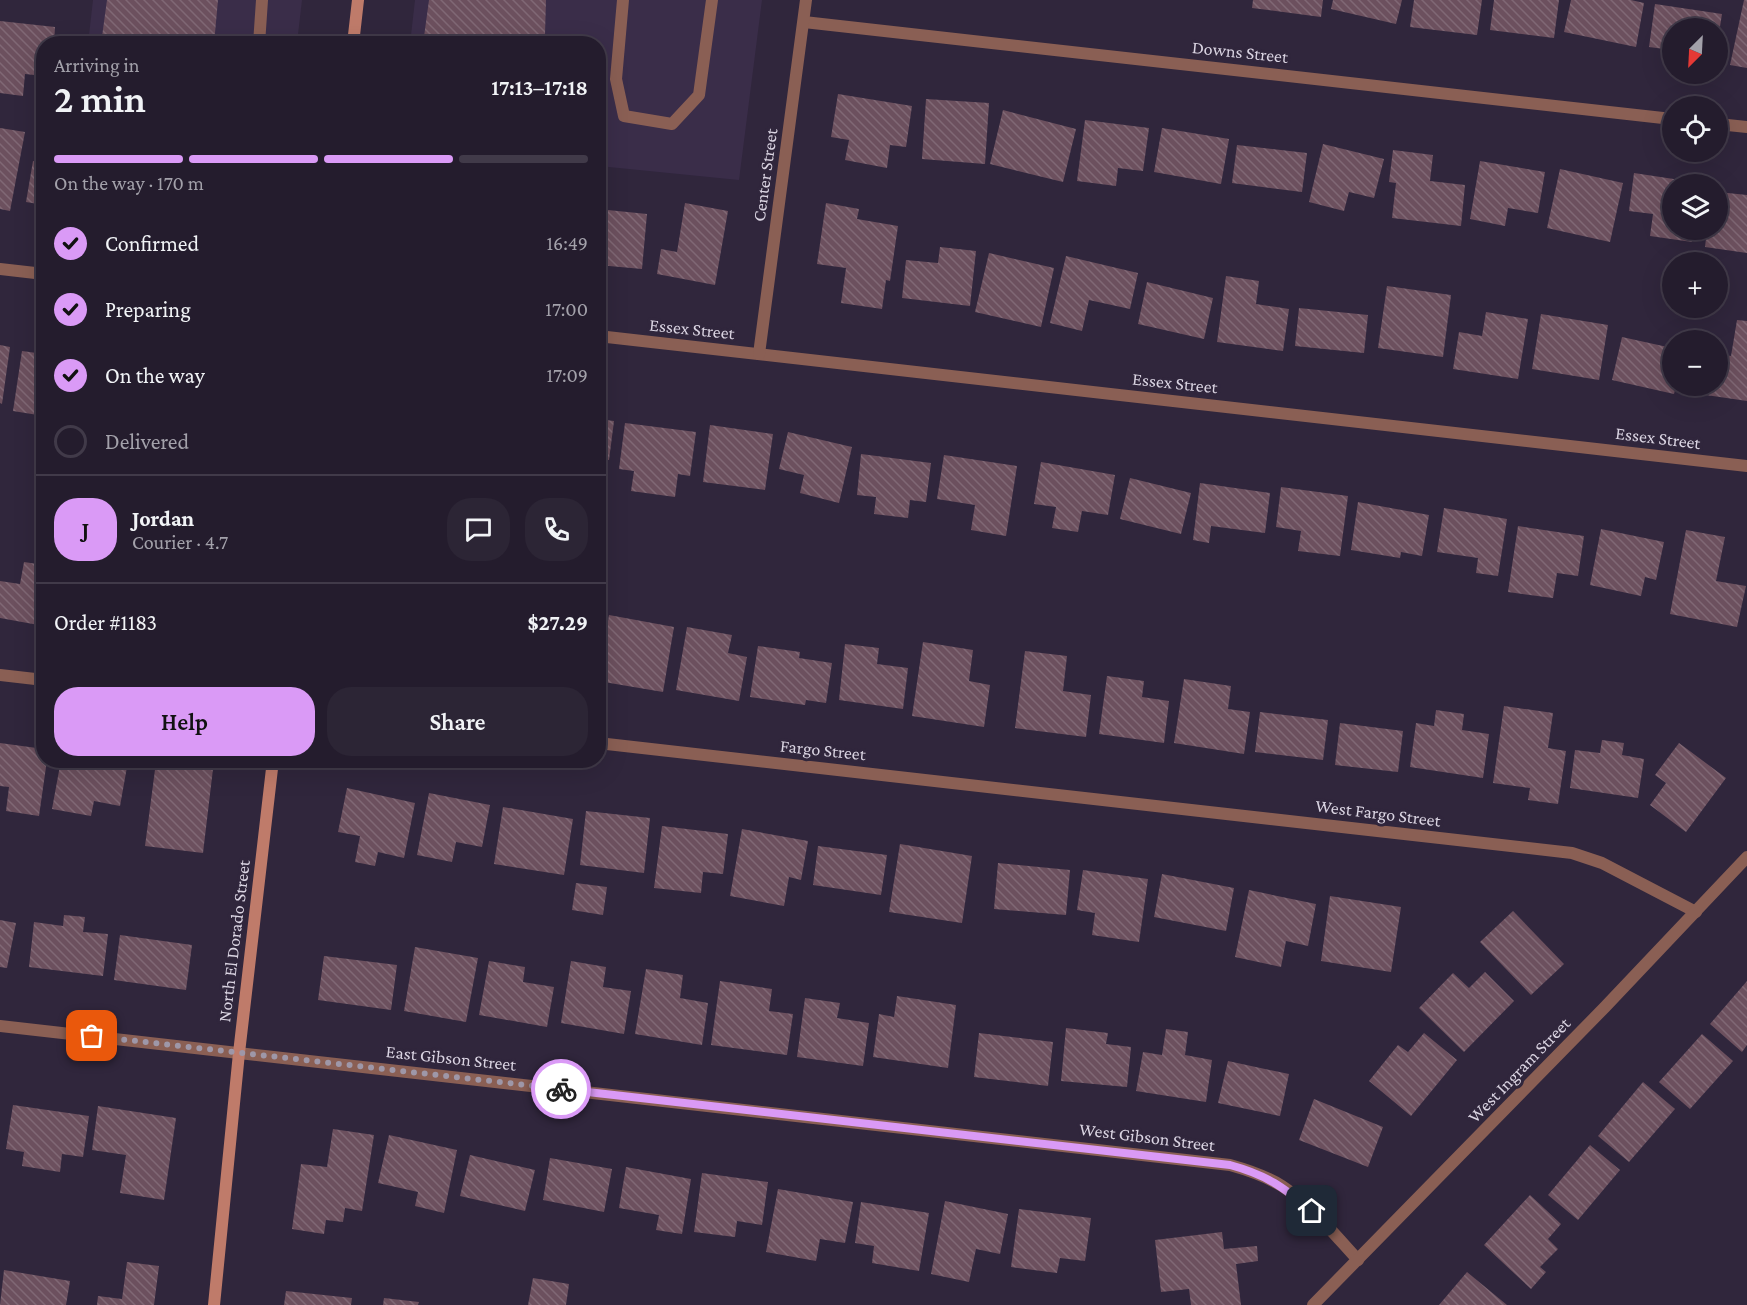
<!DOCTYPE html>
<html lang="en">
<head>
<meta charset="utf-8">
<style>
	:root { --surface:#241c2d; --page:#2c2535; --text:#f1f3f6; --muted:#a3a1aa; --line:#413a49; --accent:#da9af6 }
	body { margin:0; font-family:"Crimson Pro",serif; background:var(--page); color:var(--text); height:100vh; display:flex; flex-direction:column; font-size:22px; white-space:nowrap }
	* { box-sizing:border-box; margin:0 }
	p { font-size:20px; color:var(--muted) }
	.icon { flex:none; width:33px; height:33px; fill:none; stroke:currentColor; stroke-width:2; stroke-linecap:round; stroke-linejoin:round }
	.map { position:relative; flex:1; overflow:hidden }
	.panel { position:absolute; left:36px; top:36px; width:570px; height:732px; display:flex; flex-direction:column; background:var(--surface); border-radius:24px; box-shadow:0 6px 24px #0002,0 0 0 2px var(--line) }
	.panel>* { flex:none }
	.needle { width:39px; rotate:204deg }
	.controls { position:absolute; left:1662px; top:18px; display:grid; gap:12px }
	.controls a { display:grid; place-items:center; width:66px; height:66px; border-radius:50%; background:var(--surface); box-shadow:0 6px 24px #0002,0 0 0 2px var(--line); font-size:30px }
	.pin { position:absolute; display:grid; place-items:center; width:51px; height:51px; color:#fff; margin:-26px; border-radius:12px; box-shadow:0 3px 9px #0006 }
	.courier { position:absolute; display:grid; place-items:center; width:60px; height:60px; margin:-30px; border:4px solid #da9af6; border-radius:50%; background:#fff; color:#222; box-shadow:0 2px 8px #0007 }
	.overview em { font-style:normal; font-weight:600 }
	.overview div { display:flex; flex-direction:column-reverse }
	.overview { display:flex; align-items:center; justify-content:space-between; height:102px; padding:0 18px }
	h1 { font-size:39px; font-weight:600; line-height:45px }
	.bar { display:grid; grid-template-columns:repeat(4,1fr); gap:9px 6px; align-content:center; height:72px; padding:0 18px }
	.bar i { height:8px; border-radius:4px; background:var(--line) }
	.bar .on { background:var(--accent) }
	.bar p { grid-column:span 4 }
	.line { display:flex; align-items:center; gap:15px; padding:0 18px; border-top:2px solid var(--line) }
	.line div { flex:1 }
	.round { display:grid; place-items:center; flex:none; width:63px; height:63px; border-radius:24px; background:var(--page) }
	ol { padding:0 18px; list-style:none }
	li { display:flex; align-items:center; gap:18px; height:66px }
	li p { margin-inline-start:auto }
	li .icon { padding:6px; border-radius:50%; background:var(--accent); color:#111; stroke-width:4 }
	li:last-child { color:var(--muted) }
	li i { width:33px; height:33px; border:3px solid var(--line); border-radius:50% }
	.cta { display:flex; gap:12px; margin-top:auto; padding:12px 18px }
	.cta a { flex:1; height:69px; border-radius:24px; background:var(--accent); color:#111; font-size:24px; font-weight:600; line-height:69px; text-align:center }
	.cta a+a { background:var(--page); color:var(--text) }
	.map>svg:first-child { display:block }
</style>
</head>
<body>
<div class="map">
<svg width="1747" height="1305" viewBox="0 0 1747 1305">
	<defs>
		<pattern id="building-back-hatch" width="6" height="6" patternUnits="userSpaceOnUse" patternTransform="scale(1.5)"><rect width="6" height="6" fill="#6c505e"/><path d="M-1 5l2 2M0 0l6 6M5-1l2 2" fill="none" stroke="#806875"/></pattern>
	</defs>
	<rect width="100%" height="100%" fill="#30263c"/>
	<!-- built -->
	<g fill="#3a2d49">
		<path d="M93 0H302L297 43 88 44Z"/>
		<path d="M415 0H762L739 180 599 166 598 44H410Z"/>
	</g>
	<!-- building -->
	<g fill="url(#building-back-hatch)">
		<path d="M107 0H218L214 44H101Z"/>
		<path d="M429 0H546L545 34 569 44H423Z"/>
		<path d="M1253 0H1323L1321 17 1252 8Z"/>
		<path d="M1333 0H1402L1396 24 1331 9Z"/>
		<path d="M1414 0H1482L1477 35 1410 27Z"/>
		<path d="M1494 0H1559L1554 38 1490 30Z"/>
		<path d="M1571 0H1631L1644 3 1636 47 1564 32Z"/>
		<path d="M1744 0H1747V68L1730 65Z"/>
		<path d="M1655 4 1722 14 1719 33 1718 28H1672V50L1649 47Z"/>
		<path d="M0 21 55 27 54 44H44V76L25 74 23 96 0 93Z"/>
		<path d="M838 94 912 106 906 147 890 145 887 168 845 160 849 140 831 137Z"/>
		<path d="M926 99 989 103 985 164 922 159Z"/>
		<path d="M1003 110 1076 129 1063 182 990 164Z"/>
		<path d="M1085 120 1149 128 1143 171 1118 168 1116 186 1077 181Z"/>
		<path d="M0 128 25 132 10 211 0 209Z"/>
		<path d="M1162 128 1229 139 1221 184 1154 172Z"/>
		<path d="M1323 144 1384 159 1374 198 1349 192 1344 211 1309 202Z"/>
		<path d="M1237 145 1307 153 1302 192 1232 183Z"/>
		<path d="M1393 150 1433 155 1430 181 1465 185 1461 226 1392 218 1396 183 1389 182Z"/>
		<path d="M33 161 44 163V205L26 202Z"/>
		<path d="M1480 161 1545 172 1538 213 1508 208 1505 226 1470 219Z"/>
		<path d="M1560 169 1623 183 1610 242 1547 228Z"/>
		<path d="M1634 173 1700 183 1672 184V230H1694L1692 242 1650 236 1653 214 1629 211Z"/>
		<path d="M1718 192 1747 195V253L1705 247 1707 230H1718Z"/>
		<path d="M685 203 728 211 715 285 657 274 661 249 677 252Z"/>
		<path d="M826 203 859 209 857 219 898 226 890 281 886 280 882 309 841 303 846 268 817 264Z"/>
		<path d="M598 209 647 214 642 269 598 265Z"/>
		<path d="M940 247 976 251 970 306 902 298 906 260 938 263Z"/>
		<path d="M989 253 1054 268 1041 327 975 312Z"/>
		<path d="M1066 256 1138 273 1130 309 1089 300 1082 331 1050 323Z"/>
		<path d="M1226 276 1259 281 1256 304 1289 309 1283 351 1217 342Z"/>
		<path d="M1147 282 1213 298 1204 339 1138 324Z"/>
		<path d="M1387 286 1451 295 1443 357 1378 348Z"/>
		<path d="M1299 308 1368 315 1364 353 1295 346Z"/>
		<path d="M1486 312 1528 319 1518 379 1453 369 1459 332 1482 336Z"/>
		<path d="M1541 314 1608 325 1599 380 1532 369Z"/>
		<path d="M1737 320 1747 321V401L1706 395 1708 386H1718V354L1731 356Z"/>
		<path d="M1622 337 1672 348V386H1676L1674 394 1612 380Z"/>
		<path d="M0 345 10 347 2 404 0 403Z"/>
		<path d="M22 351 44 354V416L13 411Z"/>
		<path d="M598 419 614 421 609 460 598 459Z"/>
		<path d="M625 423 696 432 690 476 678 474 675 497 631 491 634 471 619 469Z"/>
		<path d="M710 425 773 434 765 490 703 482Z"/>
		<path d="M788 432 852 447 839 503 800 493 804 475 779 469Z"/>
		<path d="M861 454 931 463 926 502 910 500 908 518 874 514 876 497 857 495Z"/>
		<path d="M944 455 1017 466 1006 536 971 530 975 505 937 499Z"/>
		<path d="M1041 462 1115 475 1108 515 1082 511 1078 532 1052 528 1056 507 1034 504Z"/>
		<path d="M1130 478 1191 493 1181 534 1120 519Z"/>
		<path d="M1200 483 1270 493 1265 533 1211 526 1209 543 1193 540Z"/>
		<path d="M1281 487 1348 496 1340 556 1298 551 1301 531 1276 527Z"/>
		<path d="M1358 502 1429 515 1422 556 1401 552 1400 558 1351 550Z"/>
		<path d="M1444 508 1507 519 1498 576 1476 573 1478 558 1437 552Z"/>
		<path d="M1518 526 1584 536 1578 576 1557 573 1553 598 1508 592Z"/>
		<path d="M1601 529 1664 542 1656 580 1645 577 1641 596 1590 585Z"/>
		<path d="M1686 530 1725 537 1716 581 1746 586 1737 627 1670 614Z"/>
		<path d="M24 562 44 565V626L0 618V581L20 584Z"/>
		<path d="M609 615 674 627 663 692 598 681Z"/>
		<path d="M687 627 732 635 728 653 747 657 739 701 676 690Z"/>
		<path d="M923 642 973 650 969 681 990 685 984 727 912 716Z"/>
		<path d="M845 644 879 648 877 664 908 668 903 709 839 700Z"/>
		<path d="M758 646 800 652 799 658 832 663 826 703 806 700 805 705 750 697Z"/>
		<path d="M1025 651 1067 656 1063 691 1091 695 1086 737 1015 728Z"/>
		<path d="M1107 676 1144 681 1142 697 1169 701 1164 743 1099 734Z"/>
		<path d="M1184 679 1231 686 1228 709 1250 712 1244 754 1174 743Z"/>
		<path d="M1504 706 1553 713 1548 748 1566 751 1558 804 1528 800 1530 788 1493 783Z"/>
		<path d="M1436 710 1464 714 1462 730 1489 734 1483 778 1410 767 1416 723 1434 726Z"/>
		<path d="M1260 712 1328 720 1323 760 1255 752Z"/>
		<path d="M1340 723 1403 731 1398 772 1335 765Z"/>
		<path d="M1602 740 1624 743 1622 755 1644 759 1638 798 1570 788 1575 750 1600 753Z"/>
		<path d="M0 743 44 749V760H47L39 816 6 811 9 787 0 786Z"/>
		<path d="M1679 743 1726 778 1686 832 1650 805 1666 783 1655 775Z"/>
		<path d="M61 760H92L127 767 120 806 94 801 91 816 52 809Z"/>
		<path d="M156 762 213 769 203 853 145 846Z"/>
		<path d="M347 788 415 803 404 858 378 852 375 866 355 862 360 836 338 832Z"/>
		<path d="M429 793 490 805 482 847 456 842 452 862 417 855Z"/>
		<path d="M503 807 573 819 564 875 494 864Z"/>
		<path d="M586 811 650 818 644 873 580 865Z"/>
		<path d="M662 826 728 834 723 874 703 872 701 893 654 888Z"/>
		<path d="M742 829 808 841 801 880 789 877 784 906 730 896Z"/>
		<path d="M900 844 972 856 962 923 889 912Z"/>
		<path d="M818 846 887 855 881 895 813 885Z"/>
		<path d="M998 863 1070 870 1066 915 994 909Z"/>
		<path d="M1083 870 1148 879 1139 942 1092 935 1095 913 1077 910Z"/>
		<path d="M1162 874 1234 888 1226 931 1154 917Z"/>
		<path d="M576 883 607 887 603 915 572 910Z"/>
		<path d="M1249 890 1316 904 1308 946 1286 941 1281 967 1235 957Z"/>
		<path d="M1330 896 1401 907 1391 972 1321 961Z"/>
		<path d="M1513 911 1564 964 1531 995 1480 942Z"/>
		<path d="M64 915 85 917 83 932 108 934 103 976 29 967 34 922 63 926Z"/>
		<path d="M0 920 16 923 7 968 0 967Z"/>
		<path d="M120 935 192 945 186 990 114 980Z"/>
		<path d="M415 947 478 958 466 1022 404 1011Z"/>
		<path d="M324 956 397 965 391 1010 318 1000Z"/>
		<path d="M489 961 525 967 523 982 554 987 547 1027 479 1015Z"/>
		<path d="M571 961 606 967 603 987 631 991 624 1034 561 1023Z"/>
		<path d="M646 969 683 975 680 998 708 1003 702 1045 635 1034Z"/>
		<path d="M1485 972 1514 1001 1464 1052 1419 1008 1453 973 1469 988Z"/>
		<path d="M720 981 772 989 769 1011 793 1014 787 1055 711 1045Z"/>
		<path d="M1747 981V1045L1742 1052 1710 1024Z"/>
		<path d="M897 996 956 1005 948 1068 873 1057 879 1014 894 1017Z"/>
		<path d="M805 998 840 1003 837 1018 869 1023 863 1066 797 1057Z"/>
		<path d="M1066 1028 1108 1033 1106 1044 1131 1047 1127 1087 1061 1081Z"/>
		<path d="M1166 1029 1188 1032 1185 1055 1212 1060 1206 1102 1136 1091 1143 1052 1162 1055Z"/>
		<path d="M979 1033 1053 1042 1048 1086 974 1077Z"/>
		<path d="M1424 1033 1457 1060 1411 1116 1369 1081 1398 1045 1408 1052Z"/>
		<path d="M1702 1034 1733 1061 1690 1109 1659 1082Z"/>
		<path d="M1228 1061 1289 1074 1280 1116 1218 1103Z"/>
		<path d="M1643 1082 1675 1109 1629 1162 1598 1136Z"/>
		<path d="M1314 1099 1383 1127 1368 1167 1299 1140Z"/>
		<path d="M13 1105 89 1116 83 1157 62 1154 60 1172 22 1166 24 1152 6 1149Z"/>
		<path d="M98 1106 176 1118 164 1200 120 1193 126 1155 92 1150Z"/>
		<path d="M333 1129 374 1135 362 1211 345 1208 343 1222 326 1220 324 1234 292 1229 301 1164 327 1167Z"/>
		<path d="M389 1135 457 1150 444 1213 415 1206 418 1192 378 1183Z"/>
		<path d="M1590 1145 1620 1170 1578 1220 1548 1195Z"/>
		<path d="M470 1155 535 1170 525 1211 460 1196Z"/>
		<path d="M550 1158 612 1169 604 1212 543 1200Z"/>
		<path d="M626 1167 691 1179 682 1234 656 1230 659 1215 619 1208Z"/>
		<path d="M702 1173 768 1182 762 1225 737 1221 735 1237 694 1232Z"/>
		<path d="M778 1189 853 1202 845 1243 820 1239 816 1261 766 1252Z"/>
		<path d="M1530 1195 1561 1224 1548 1239 1558 1249 1540 1267 1546 1272 1531 1289 1484 1245Z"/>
		<path d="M945 1201 1008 1214 1000 1254 976 1249 969 1282 931 1274Z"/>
		<path d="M861 1202 929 1213 919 1271 872 1263 874 1246 855 1243Z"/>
		<path d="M1019 1209 1091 1218 1085 1261 1060 1258 1057 1273 1011 1267Z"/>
		<path d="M1222 1232 1224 1249 1257 1246 1258 1261 1236 1264 1241 1305H1191L1189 1289 1161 1292 1155 1240Z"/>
		<path d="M127 1262 159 1266 154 1305H97L98 1296 122 1299Z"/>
		<path d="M4 1270 70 1281 66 1305H0Z"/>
		<path d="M1467 1272 1507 1305H1439Z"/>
		<path d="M533 1278 569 1284 566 1305H528Z"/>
		<path d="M286 1291 352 1298 351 1305H284Z"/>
		<path d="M384 1298 419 1302 418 1305H383Z"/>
	</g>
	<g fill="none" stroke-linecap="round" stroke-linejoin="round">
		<!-- service -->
		<g stroke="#8a5f54" stroke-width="12">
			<path d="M623 0 616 79 624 116 672 124 699 95 712 0"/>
			<path d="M259 44 262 0"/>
		</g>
		<!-- minor -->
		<g stroke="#8a5f54" stroke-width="12">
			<path d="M804 22 1672 119"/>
			<path d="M1718 124 1747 127"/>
			<path d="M0 269 44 274"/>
			<path d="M598 336 1747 466"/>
			<path d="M759 354 806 0"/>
			<path d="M0 675 44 680"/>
			<path d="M598 743 1572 853 1602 863 1696 912"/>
			<path d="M0 1026 1230 1165C1248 1170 1266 1176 1282 1186 1311 1205 1334 1234 1358 1260"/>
			<path d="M1313 1305 1605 1007 1747 857"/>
		</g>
		<!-- secondary -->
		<g stroke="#bf7b6a" stroke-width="12">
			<path d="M353 44 358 0"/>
			<path d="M214 1305 239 1053 273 760"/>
		</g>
	</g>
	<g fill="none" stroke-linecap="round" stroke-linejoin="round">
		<!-- done -->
		<path stroke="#9e97a8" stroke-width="6" stroke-dasharray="0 10.8" d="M92 1036 561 1089"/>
		<!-- route -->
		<path stroke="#da9af6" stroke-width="8" d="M561 1089 1230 1165C1267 1175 1283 1187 1312 1211"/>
	</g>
	<g text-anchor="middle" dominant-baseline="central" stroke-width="6" stroke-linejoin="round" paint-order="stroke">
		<!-- street labels -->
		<g font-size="18" fill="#dad4e2" stroke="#30263c">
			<text transform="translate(1240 52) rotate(6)">Downs Street</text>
			<text transform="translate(765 175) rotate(-82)">Center Street</text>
			<text transform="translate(692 329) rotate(6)">Essex Street</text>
			<text transform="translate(1175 383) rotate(6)">Essex Street</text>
			<text transform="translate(1658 438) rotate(7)">Essex Street</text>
			<text transform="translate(823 750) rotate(6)">Fargo Street</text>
			<text transform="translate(1378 813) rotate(7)">West Fargo Street</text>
			<text transform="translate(234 941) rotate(-83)">North El Dorado Street</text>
			<text transform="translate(451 1058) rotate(6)">East Gibson Street</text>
			<text transform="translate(1519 1070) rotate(-46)">West Ingram Street</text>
			<text transform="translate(1147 1137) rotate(7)">West Gibson Street</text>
		</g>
	</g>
</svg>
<div class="controls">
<a><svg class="needle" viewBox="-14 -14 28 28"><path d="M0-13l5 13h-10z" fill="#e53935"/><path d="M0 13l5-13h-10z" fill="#a3a1aa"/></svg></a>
<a><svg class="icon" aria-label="locate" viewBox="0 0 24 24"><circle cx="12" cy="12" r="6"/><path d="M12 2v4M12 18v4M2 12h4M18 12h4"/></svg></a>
<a><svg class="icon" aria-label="layers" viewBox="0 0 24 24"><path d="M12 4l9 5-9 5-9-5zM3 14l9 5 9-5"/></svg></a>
<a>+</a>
<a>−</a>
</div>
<div class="pin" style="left:92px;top:1036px;background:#ea580c"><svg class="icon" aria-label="bag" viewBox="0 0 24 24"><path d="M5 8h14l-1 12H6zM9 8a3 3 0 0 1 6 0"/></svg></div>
<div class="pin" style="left:1312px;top:1211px;background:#1f2937"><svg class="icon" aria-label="home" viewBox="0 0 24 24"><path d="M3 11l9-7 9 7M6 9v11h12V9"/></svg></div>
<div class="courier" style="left:561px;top:1089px"><svg class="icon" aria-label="bike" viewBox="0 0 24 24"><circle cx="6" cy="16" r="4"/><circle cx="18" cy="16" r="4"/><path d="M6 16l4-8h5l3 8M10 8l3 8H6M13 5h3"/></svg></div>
<section class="panel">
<div class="overview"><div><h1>2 min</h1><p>Arriving in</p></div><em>17:13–17:18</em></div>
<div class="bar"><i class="on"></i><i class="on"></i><i class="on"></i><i></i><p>On the way · 170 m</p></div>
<ol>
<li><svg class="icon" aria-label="check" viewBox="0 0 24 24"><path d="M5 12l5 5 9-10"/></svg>Confirmed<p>16:49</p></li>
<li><svg class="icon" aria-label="check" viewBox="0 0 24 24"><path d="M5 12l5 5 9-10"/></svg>Preparing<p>17:00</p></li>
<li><svg class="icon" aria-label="check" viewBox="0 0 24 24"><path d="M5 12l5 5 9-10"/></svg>On the way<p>17:09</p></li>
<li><i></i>Delivered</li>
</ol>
<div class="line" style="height:108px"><b class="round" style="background:var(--accent);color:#111">J</b><div><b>Jordan</b><p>Courier · 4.7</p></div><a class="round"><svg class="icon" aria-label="chat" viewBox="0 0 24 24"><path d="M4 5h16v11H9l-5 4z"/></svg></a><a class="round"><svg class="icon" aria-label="phone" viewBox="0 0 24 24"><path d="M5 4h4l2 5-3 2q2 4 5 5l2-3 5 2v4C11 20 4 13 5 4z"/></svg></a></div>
<div class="line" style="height:78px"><div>Order #1183</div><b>$27.29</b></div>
<div class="cta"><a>Help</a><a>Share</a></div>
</section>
</div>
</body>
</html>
